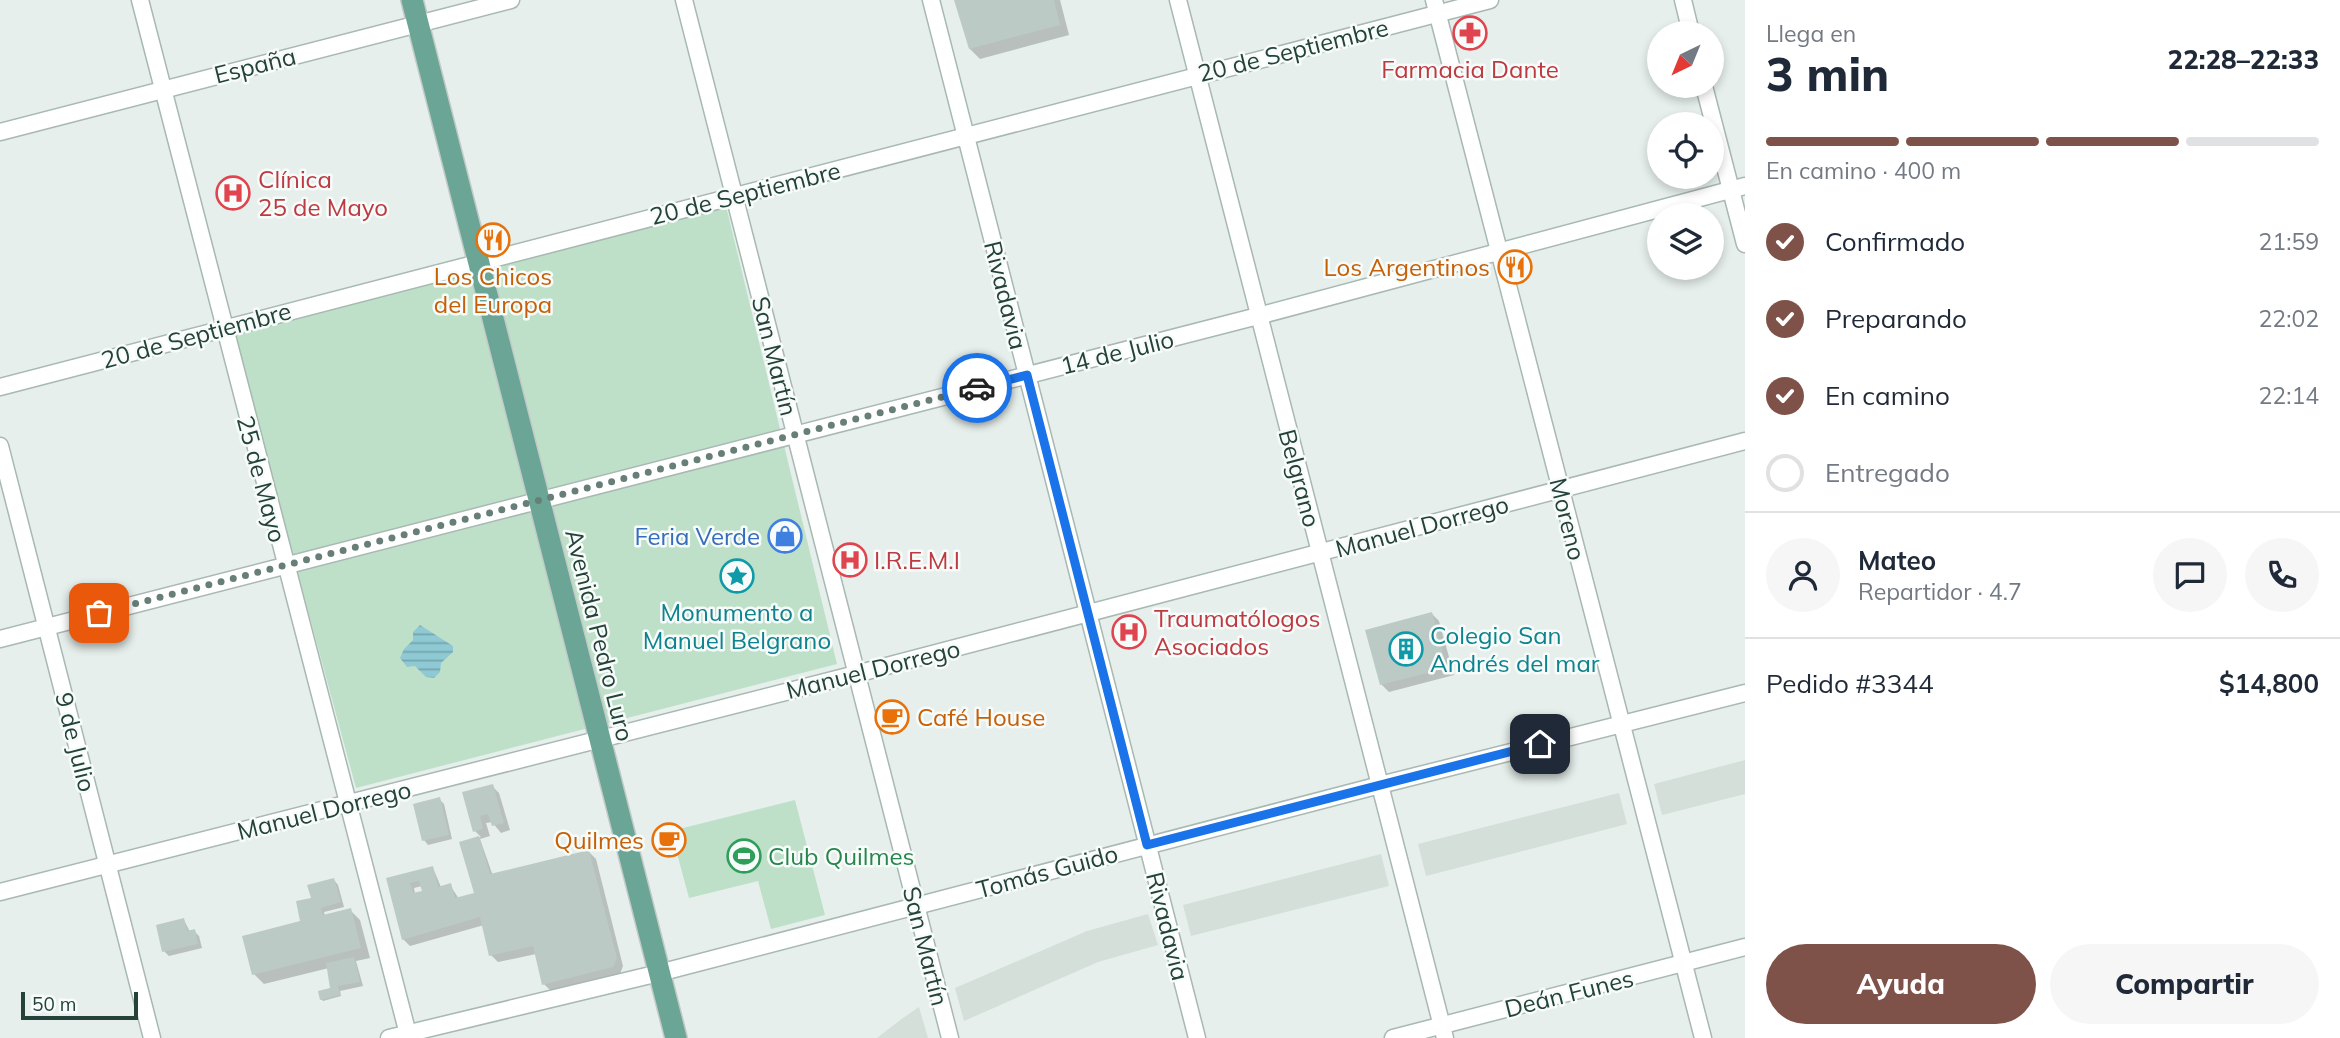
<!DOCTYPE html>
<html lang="es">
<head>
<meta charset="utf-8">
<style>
	:root { --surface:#fff; --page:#f6f6f7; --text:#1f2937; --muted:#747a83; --line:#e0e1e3; --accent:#7f5249 }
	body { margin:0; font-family:Mulish,sans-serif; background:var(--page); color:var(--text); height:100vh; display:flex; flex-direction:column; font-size:26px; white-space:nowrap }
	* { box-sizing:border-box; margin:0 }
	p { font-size:23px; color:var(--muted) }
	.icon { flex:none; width:38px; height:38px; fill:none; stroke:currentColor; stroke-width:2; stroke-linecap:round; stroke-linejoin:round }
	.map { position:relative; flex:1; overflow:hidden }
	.details { display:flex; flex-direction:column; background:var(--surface); width:595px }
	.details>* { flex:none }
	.needle { width:46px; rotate:223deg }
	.controls { position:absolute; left:1647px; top:21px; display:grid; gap:14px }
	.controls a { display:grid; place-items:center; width:77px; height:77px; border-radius:50%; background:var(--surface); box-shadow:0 4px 10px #0003; font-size:35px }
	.scale { position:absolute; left:21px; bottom:18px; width:117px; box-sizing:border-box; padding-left:7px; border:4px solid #24423a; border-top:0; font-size:19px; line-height:24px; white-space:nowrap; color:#24423a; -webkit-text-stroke:5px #f7fbf9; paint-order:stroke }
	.pin { position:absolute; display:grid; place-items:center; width:60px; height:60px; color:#fff; margin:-30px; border-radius:14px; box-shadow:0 4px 10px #0006 }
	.courier { position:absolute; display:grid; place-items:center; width:70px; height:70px; margin:-35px; border:5px solid #1a73e8; border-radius:50%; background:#fff; color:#222; box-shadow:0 2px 9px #0007 }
	.head em { font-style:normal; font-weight:800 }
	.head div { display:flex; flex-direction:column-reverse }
	.head { display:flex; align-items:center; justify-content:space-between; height:119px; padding:0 21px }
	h1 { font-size:46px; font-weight:800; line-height:52px }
	.bar { display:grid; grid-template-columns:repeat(4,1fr); gap:10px 7px; align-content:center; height:84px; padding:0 21px }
	.bar i { height:9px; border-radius:5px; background:var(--line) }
	.bar .current { background:var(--accent) }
	.bar p { grid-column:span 4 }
	.line { display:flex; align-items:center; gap:18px; padding:0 21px; border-top:2px solid var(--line) }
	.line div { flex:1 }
	.round { display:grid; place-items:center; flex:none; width:74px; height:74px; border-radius:37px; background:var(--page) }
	ol { padding:0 21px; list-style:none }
	li { display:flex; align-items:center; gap:21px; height:77px }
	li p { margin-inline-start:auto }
	li .icon { padding:7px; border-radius:50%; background:var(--accent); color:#fff; stroke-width:4 }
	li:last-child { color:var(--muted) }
	li i { width:38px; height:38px; border:4px solid var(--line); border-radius:50% }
	.cta { display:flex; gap:14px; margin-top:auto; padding:14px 21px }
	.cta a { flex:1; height:80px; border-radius:42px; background:var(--accent); color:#fff; font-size:28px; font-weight:800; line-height:80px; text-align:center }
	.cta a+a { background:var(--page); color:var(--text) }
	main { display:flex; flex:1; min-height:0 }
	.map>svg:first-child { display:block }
</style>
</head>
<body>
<main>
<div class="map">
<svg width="1745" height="1038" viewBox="0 0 1745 1038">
	<defs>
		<pattern id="water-rules" width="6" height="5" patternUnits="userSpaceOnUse" patternTransform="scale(1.75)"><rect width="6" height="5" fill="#8ec9d4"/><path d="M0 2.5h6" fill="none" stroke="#74a5ad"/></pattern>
	</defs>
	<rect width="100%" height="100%" fill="#e6efeb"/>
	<!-- built -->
	<g fill="#d4dfda">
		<path d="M1745 760V794L1662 815 1654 784Z"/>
		<path d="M1619 793 1627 824 1426 876 1418 844Z"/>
		<path d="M1381 854 1389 886 1191 936 1183 905Z"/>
		<path d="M1148 914 1158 945 1098 962 964 1021 955 988 1087 931Z"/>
		<path d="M919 1007 928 1038H877L903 1018Z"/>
	</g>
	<!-- park -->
	<g fill="#bfe0c8">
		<path d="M726 206 837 664 356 788 233 333Z"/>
		<path d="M795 800 825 915 771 929 758 881 689 898 671 831Z"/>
	</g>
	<!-- water -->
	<path fill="url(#water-rules)" d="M420 625 453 646V652L441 663 440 672 434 678 426 677 415 666 407 667 400 658 404 649 413 640V632Z"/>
	<!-- shadow -->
	<g fill="#0003" fill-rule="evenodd">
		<path d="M956 0H1060L1069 35 980 59 970 49Z"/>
		<path d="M1432 614 1439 621 1454 675 1389 692 1382 685 1367 631Z"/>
		<path d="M492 786 499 793 510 830 501 833 492 822 486 823 490 836 480 839 493 876 589 852 596 859 623 966 620 974 551 991 544 984 536 954 498 962 491 955 484 925 410 946 403 939 388 879 433 868 441 887 450 885 459 899 476 894 462 843 481 837 475 831 464 794ZM422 886 424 892 415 894 414 888Z"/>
		<path d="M439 799 444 804 452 839 428 845 424 840Z"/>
		<path d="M334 880 338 885 344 907 324 912 325 916 350 910 360 920 370 958 356 961 363 986 340 991 341 996 323 1001 321 999 332 989 329 968 264 984 254 974 304 922 314 899Z"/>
		<path d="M184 920 190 932 194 931 199 936 202 948 169 956 164 951Z"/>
	</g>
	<!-- building -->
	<g fill="#bbcac4" fill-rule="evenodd">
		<path d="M954 0H1054L1060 25 969 49Z"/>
		<path d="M1432 612 1447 668 1380 685 1365 630Z"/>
		<path d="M493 784 504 823 492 826 488 814 480 816 483 829 473 832 462 792Z"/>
		<path d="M440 797 449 835 422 841 413 804Z"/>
		<path d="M479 836 490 874 589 850 617 958 613 967 542 985 533 946 489 956 480 917 402 940 386 878 433 866 438 887 451 883 455 898 474 893 459 842ZM419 881 422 891 413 893 410 883Z"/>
		<path d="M334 878 341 902 321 908 323 915 351 908 361 948 252 975 242 936 300 921 296 901 311 898 307 885Z"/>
		<path d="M184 918 187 931 195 929 198 944 162 952 156 925Z"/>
		<path d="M354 957 360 982 338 986 340 995 320 1000 318 991 330 988 326 963Z"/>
	</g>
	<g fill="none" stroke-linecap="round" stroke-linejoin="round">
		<defs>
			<g id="street">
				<path d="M140 0 409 1038"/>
				<path d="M684 0 950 1038"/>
				<path d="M931 0 1197 1038"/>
				<path d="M1178 0 1445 1038"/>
				<path d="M1434 0 1703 1038"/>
				<path d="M1683 0 1691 33"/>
				<path d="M1704 86 1745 244"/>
				<path d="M0 132 511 0"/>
				<path d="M0 387 1490 0"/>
				<path d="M0 446 152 1038"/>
				<path d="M0 639 1258 316 1745 186"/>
				<path d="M0 892 856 674 1745 441"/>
				<path d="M389 1038 659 973 1380 785 1745 693"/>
				<path d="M1393 1038 1745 947"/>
			</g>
			<path id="primary" d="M412 0 676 1038"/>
		</defs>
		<!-- street casing -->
		<use href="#street" stroke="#a8b8b2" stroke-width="19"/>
		<!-- primary casing -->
		<use href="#primary" stroke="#c2cac8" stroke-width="24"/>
		<!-- street -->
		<use href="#street" stroke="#fff" stroke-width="16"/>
		<!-- primary -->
		<use href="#primary" stroke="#6aa596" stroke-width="21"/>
	</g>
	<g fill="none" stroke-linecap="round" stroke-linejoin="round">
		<!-- done -->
		<path stroke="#687f78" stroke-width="7" stroke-dasharray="0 12.6" d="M99 613 977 388"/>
		<!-- route -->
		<path stroke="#1a73e8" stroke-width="9" d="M977 388 1027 375 1147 845 1540 744"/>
	</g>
	<!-- icons -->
	<defs>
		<symbol id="pharmacy-ring" viewBox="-11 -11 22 22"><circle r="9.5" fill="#f7fbf9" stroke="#e0444e" stroke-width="1.5"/><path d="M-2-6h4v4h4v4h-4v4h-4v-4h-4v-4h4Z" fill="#e0444e"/></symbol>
		<symbol id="hospital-ring" viewBox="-11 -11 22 22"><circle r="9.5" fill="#f7fbf9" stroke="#e0444e" stroke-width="1.5"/><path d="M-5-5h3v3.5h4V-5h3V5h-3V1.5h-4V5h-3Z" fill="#e0444e"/></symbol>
		<symbol id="restaurant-ring" viewBox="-11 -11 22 22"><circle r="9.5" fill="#f7fbf9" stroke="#e8710a" stroke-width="1.5"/><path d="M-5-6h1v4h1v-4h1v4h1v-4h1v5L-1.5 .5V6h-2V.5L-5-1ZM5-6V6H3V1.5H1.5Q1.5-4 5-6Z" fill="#e8710a"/></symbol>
		<symbol id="shop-ring" viewBox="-11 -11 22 22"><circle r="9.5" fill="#f7fbf9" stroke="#3f7fe0" stroke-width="1.5"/><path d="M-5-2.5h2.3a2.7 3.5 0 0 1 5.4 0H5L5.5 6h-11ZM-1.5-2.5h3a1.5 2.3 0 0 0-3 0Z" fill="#3f7fe0"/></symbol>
		<symbol id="sight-ring" viewBox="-11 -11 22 22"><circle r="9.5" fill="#f7fbf9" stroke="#0f9aa8" stroke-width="1.5"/><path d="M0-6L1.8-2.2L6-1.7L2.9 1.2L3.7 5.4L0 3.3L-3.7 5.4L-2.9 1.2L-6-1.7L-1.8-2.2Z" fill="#0f9aa8"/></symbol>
		<symbol id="building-ring" viewBox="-11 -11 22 22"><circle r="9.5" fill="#f7fbf9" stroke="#0f9aa8" stroke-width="1.5"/><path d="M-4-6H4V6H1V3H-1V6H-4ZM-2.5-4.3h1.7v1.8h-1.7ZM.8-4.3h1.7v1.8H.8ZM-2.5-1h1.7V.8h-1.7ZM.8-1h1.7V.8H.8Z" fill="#0f9aa8"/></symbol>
		<symbol id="cafe-ring" viewBox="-11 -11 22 22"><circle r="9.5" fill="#f7fbf9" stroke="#e8710a" stroke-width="1.5"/><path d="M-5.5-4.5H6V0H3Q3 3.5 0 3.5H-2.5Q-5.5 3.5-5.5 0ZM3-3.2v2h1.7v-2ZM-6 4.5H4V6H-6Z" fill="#e8710a"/></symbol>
		<symbol id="stadium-ring" viewBox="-11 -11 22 22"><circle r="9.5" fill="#f7fbf9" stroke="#2e9e5b" stroke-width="1.5"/><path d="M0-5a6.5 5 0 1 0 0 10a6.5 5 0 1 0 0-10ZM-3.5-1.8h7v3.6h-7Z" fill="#2e9e5b"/></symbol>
	</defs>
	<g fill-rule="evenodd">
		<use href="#pharmacy-ring" x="1451" y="14" width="38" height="38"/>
		<use href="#hospital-ring" x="214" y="174" width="38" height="38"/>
		<use href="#restaurant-ring" x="474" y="221" width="38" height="38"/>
		<use href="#restaurant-ring" x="1496" y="248" width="38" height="38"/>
		<use href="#shop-ring" x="766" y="517" width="38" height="38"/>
		<use href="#hospital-ring" x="831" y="541" width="38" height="38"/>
		<use href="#sight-ring" x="718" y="557" width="38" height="38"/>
		<use href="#hospital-ring" x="1110" y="613" width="38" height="38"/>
		<use href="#building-ring" x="1387" y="630" width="38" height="38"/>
		<use href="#cafe-ring" x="873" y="698" width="38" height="38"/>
		<use href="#cafe-ring" x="650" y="821" width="38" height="38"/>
		<use href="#stadium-ring" x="725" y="837" width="38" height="38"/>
	</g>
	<g text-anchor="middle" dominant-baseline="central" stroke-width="5" stroke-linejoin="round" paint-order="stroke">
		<!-- street labels -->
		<g font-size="24" fill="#24423a" stroke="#f7fbf9">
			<text transform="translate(1293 50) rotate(-14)">20 de Septiembre</text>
			<text transform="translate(255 65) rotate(-14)">España</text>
			<text transform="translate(745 193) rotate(-14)">20 de Septiembre</text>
			<text transform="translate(1006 295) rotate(76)">Rivadavia</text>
			<text transform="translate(196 335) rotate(-15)">20 de Septiembre</text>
			<text transform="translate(1117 352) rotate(-14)">14 de Julio</text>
			<text transform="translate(775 356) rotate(76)">San Martín</text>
			<text transform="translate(1300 478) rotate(75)">Belgrano</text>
			<text transform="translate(262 479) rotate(75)">25 de Mayo</text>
			<text transform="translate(1568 519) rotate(76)">Moreno</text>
			<text transform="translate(1422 526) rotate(-15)">Manuel Dorrego</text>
			<text transform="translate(600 635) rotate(76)">Avenida Pedro Luro</text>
			<text transform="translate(873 669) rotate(-14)">Manuel Dorrego</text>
			<text transform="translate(76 742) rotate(76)">9 de Julio</text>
			<text transform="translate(324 810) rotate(-14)">Manuel Dorrego</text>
			<text transform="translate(1047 871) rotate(-15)">Tomás Guido</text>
			<text transform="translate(1168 926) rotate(76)">Rivadavia</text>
			<text transform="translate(926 946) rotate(76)">San Martín</text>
			<text transform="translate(1569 993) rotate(-14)">Deán Funes</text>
		</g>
		<!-- health labels -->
		<g font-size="24" fill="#be3a42" stroke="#f7fbf9" text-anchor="start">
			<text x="1470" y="69" text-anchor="middle">Farmacia Dante</text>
			<text x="258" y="179">Clínica<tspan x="258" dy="28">25 de Mayo</tspan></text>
			<text x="874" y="560">I.R.E.M.I</text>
			<text x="1154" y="618">Traumatólogos<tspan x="1154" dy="28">Asociados</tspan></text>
		</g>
		<!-- food labels -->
		<g font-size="24" fill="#c56008" stroke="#f7fbf9" text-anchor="end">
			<text x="1490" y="267">Los Argentinos</text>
			<text x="493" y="276" text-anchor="middle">Los Chicos<tspan x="493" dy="28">del Europa</tspan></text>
			<text x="917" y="717" text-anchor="start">Café House</text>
			<text x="644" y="840">Quilmes</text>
		</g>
		<!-- shop labels -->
		<g font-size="24" fill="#366cbe" stroke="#f7fbf9" text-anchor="end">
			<text x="760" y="536">Feria Verde</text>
		</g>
		<!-- culture labels -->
		<g font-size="24" fill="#0d838f" stroke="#f7fbf9">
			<text x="737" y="612">Monumento a<tspan x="737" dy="28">Manuel Belgrano</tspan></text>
			<text x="1430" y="635" text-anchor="start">Colegio San<tspan x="1430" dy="28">Andrés del mar</tspan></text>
		</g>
		<!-- leisure labels -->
		<g font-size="24" fill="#27864d" stroke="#f7fbf9" text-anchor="start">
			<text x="768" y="856">Club Quilmes</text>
		</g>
	</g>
</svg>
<div class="controls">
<a><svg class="needle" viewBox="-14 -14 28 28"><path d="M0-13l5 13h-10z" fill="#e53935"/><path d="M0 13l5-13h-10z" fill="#747a83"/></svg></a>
<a><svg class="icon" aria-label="locate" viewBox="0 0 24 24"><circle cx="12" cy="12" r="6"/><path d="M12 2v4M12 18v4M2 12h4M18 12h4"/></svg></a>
<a><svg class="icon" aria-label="layers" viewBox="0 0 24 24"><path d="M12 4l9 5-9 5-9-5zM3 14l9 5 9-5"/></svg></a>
</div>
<div class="scale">50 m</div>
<div class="pin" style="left:99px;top:613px;background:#ea580c"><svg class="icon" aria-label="bag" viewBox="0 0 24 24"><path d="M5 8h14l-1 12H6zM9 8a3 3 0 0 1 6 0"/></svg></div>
<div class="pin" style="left:1540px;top:744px;background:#1f2937"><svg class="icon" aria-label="home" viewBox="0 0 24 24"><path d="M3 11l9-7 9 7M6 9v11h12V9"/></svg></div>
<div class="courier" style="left:977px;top:388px"><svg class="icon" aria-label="car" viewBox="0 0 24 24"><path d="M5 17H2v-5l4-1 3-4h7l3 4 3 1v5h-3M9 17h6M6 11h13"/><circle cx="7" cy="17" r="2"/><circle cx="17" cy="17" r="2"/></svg></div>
</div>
<section class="details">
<div class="head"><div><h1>3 min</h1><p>Llega en</p></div><em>22:28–22:33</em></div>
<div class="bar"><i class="current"></i><i class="current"></i><i class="current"></i><i></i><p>En camino · 400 m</p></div>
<ol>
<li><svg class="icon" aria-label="check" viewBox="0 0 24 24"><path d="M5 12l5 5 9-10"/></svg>Confirmado<p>21:59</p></li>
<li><svg class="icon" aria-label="check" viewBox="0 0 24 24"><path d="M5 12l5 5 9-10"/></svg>Preparando<p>22:02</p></li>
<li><svg class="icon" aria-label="check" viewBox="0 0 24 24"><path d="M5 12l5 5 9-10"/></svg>En camino<p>22:14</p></li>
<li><i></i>Entregado</li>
</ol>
<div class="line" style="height:126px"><a class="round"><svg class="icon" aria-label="person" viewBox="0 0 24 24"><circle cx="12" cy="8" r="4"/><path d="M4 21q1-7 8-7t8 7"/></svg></a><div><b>Mateo</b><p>Repartidor · 4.7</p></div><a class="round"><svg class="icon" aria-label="chat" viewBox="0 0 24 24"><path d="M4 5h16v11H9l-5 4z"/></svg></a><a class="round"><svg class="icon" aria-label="phone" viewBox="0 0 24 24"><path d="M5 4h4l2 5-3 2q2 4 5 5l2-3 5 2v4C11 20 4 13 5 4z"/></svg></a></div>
<div class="line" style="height:91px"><div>Pedido #3344</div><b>$14,800</b></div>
<div class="cta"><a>Ayuda</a><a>Compartir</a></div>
</section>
</main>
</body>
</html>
